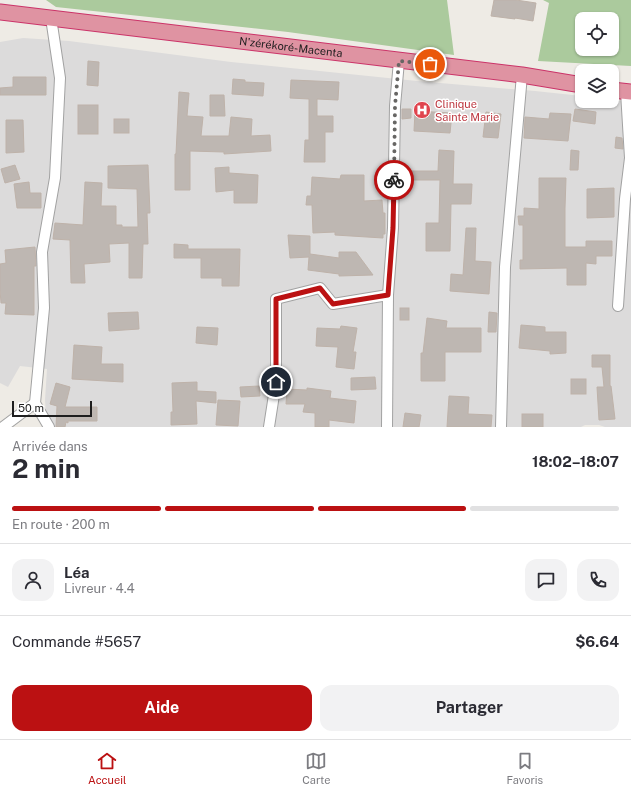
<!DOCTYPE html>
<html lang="fr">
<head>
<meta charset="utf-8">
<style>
	:root { --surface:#fff; --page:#f2f2f3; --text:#2b2b33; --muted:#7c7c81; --line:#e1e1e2; --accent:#bb1112 }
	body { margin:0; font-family:"Public Sans",sans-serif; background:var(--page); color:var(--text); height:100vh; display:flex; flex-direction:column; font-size:15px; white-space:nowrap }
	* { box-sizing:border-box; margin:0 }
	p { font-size:13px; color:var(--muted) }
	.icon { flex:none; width:22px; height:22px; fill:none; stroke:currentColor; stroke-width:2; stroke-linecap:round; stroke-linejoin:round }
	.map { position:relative; height:427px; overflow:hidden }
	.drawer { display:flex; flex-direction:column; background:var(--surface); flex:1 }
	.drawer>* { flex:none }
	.buttons { position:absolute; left:575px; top:12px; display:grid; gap:8px }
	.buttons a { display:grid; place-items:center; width:44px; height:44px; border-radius:8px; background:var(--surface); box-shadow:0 1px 3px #0004; font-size:20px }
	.scale { position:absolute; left:12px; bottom:10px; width:80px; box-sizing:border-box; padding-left:4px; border:2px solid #1e1e1e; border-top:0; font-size:11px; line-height:14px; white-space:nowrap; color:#1e1e1e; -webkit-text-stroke:3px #fff; paint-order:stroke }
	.pin { position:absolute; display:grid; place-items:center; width:34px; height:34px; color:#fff; margin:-17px; border:2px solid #fff; border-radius:50%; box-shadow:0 1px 4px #0007 }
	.courier { position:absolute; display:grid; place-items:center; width:40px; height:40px; margin:-20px; border:3px solid #bb1112; border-radius:50%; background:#fff; color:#222; box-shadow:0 1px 5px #0007 }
	.overview em { font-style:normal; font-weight:700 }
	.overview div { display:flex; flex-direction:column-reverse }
	.overview { display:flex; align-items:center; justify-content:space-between; height:68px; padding:0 12px }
	h1 { font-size:26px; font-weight:700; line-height:30px }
	.bar { display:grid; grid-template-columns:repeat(4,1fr); gap:6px 4px; align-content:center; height:48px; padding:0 12px }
	.bar i { height:5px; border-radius:3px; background:var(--line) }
	.bar .on { background:var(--accent) }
	.bar p { grid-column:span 4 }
	.line { display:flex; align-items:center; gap:10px; padding:0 12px; border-top:1px solid var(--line) }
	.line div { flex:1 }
	.round { display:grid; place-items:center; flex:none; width:42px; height:42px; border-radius:12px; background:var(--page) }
	.action { display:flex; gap:8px; margin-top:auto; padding:8px 12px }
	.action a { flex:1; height:46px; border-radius:12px; background:var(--accent); color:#fff; font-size:16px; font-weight:700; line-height:46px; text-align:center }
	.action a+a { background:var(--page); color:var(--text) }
	.tab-bar { display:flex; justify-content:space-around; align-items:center; height:56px; border-top:1px solid var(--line); background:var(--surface); font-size:11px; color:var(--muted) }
	.tab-bar a { display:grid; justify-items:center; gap:2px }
	.tab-bar .on { color:var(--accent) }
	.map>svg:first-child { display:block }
</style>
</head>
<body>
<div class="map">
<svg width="631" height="427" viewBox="0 0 631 427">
	<rect width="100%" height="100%" fill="#eeebe5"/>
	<!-- residential -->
	<path fill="#dcdbdb" d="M23 38 69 41 231 62 417 81 535 91 582 96V101H612V100L631 102V427H605L599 425H585L581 427H47L45 400 47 369 20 366 8 387 0 383V42Z"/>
	<!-- forest -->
	<g fill="#abca9d" fill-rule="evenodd">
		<path d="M46 0H447L454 55 288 32 56 7Z"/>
		<path d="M543 0H631V66L538 61 549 3ZM582 19H612V49H582Z"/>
	</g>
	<!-- building -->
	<g fill="#beb7b2" stroke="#beb2a9">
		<path d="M494 0H516L536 3 533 21 515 18V19L491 16Z"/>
		<path d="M88 61 99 62 98 86 87 85Z"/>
		<path d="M13 77H46V95H0V88L13 87Z"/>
		<path d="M233 79 245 80V82L264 83 263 96 232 94Z"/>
		<path d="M291 80 339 82 338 100 317 99V116H333V132H325V162H304L305 140H309V99L290 98Z"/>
		<path d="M179 92 189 93 187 116 203 117 201 136H229L231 117 252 119 251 136 270 135 271 151 224 154V152L190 151V190H175V154H176Z"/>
		<path d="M210 95H224L225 116H210Z"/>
		<rect x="78" y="105" width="20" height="29"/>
		<path d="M402 109H411V118L402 119Z"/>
		<path d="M575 109 596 112 595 124 573 121Z"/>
		<path d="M415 111 452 113 450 133 414 131Z"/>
		<path d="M486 112 501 114 498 138 483 137Z"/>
		<path d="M550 113 571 114 568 141 524 138 525 117 549 119Z"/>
		<rect x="114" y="119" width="15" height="14"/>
		<path d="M6 120H23L24 152 6 153Z"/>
		<path d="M616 137 622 138 623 149 615 148Z"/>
		<path d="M439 150 454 151 453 184H472L471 204H451L450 251H426V223H439L440 180H406V171H438Z"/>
		<path d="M571 150 579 151 578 170H570Z"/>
		<path d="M15 165 20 179 5 183 1 169Z"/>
		<path d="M148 165 150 213H147L148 244H143L142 278H129V243L109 244 110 262 84 264 85 283H71L70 240 53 239 55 223 83 225 85 182 102 183 101 206H116V225H122V227H138L137 189 108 188V166Z"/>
		<path d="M229 167V173L258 175 257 203H234V190L216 192 215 168Z"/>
		<path d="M341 175H364V201L382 200 383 213H385V234H383V238L335 235V232L313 233 312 205H306L307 196H311L312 177 340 179Z"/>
		<path d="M539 178H566L565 208V247H586V241H612V256H596V264L586 263V285H567V268L520 269V260H523V225H519L518 216H524V208L539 209Z"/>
		<path d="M29 182 30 193H41V208H17L14 184Z"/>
		<path d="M614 188V217L587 218V189Z"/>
		<path d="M466 228H476L475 261 491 262 489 294 450 291 451 274 463 275Z"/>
		<path d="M288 235 310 236V254L339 258V252H356L373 275 339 276V274L308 270 309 257 290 258Z"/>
		<path d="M174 244 188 245V249H240L239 286H222V278H201V258H174Z"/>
		<path d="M35 247 36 266H34V315L5 314 6 303H1L0 290V264L6 263 5 250Z"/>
		<rect x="400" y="308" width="9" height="12"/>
		<path d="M138 312 139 329 109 331 108 313Z"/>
		<path d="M489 312 497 313 496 332H488Z"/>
		<path d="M427 318 447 321 446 328H481V352H445V381H421V353H423Z"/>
		<path d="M521 325 545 327V332H566V353L550 354V351L519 348Z"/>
		<path d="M341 326 357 328 353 352H356L354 369 336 367 338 347 316 346 317 328 340 329Z"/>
		<path d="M197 327 218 328 217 345 196 343Z"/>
		<path d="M74 345 102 347 101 364H123V382L72 379Z"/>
		<path d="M592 355H610V386H611L615 419 599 420 597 387H604L602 367H592Z"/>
		<path d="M375 377 376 389 351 390V378Z"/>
		<rect x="571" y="379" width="15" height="15"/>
		<path d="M197 382V391L216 392V403L196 401 197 424 171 425V412H173L172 383Z"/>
		<path d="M56 383 70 387 65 407H97V421H68V423L66 422 65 427H56L57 406 50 404Z"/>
		<path d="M259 386 260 396 241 397 240 387Z"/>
		<path d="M307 388 331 391 330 398 356 401 354 423 329 420V427H315V413L303 412 305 404H286L287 389 307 390Z"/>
		<path d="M449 396 469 397 468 414 492 415 491 427H447Z"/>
		<path d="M218 400 240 401 238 426 216 425Z"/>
		<path d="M405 413 421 415 419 427H403Z"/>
		<rect x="522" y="414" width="21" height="13"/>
	</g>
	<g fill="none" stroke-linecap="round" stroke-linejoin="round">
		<defs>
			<g id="minor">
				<path d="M618 306 625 199 630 158 626 92"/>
				<path d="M3 427 35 403"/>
				<path d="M49 427 35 403 44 308 42 252 55 178 60 78 51 18"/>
				<path d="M269 427 276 382V299L320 288 333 304 388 295"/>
				<path d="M387 427 388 295 393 228 395 106 399 61"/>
				<path d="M501 427 505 267 522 75"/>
			</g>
			<g id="highway">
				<path id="s1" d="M0 12 522 75 582 85"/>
				<path d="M612 90 631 92"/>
			</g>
		</defs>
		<!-- minor casing -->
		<use href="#minor" stroke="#a2a2a2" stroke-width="12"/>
		<!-- highway casing -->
		<use href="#highway" stroke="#cb3368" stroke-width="17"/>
		<!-- minor -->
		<use href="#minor" stroke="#fff" stroke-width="10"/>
		<!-- highway -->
		<use href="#highway" stroke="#df93a2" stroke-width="15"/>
	</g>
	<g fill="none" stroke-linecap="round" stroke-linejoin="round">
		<!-- done -->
		<path stroke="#676664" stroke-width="4" stroke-dasharray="0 7.2" d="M394 180 395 106 399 61 430 64"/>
		<!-- route -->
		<path stroke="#bb1112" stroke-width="5" d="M276 382V299L320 288 333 304 388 295 393 228 394 180"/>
	</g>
	<!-- icons -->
	<defs>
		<symbol id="hospital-disc" viewBox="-11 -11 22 22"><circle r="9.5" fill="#e0444e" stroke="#fff"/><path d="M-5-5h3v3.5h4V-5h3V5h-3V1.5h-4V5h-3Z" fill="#fff"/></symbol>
	</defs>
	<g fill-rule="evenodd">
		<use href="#hospital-disc" x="412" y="100" width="20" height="20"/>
	</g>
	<g text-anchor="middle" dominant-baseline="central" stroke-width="3" stroke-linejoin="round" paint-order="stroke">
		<!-- street labels -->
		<g font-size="11" fill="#1e1e1e" stroke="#fff">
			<text stroke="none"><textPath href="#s1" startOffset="293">N'zérékoré-Macenta</textPath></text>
		</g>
		<!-- health labels -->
		<g font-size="11" fill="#be3a42" stroke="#fff" text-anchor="start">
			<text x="435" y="104">Clinique<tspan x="435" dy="13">Sainte Marie</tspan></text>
		</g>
	</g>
</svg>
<div class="buttons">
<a><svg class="icon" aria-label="locate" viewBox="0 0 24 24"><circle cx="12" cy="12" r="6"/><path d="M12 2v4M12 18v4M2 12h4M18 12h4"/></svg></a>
<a><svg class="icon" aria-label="layers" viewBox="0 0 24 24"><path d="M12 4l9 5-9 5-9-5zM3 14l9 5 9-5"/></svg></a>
</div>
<div class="scale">50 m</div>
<div class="pin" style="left:430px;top:64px;background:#ea580c"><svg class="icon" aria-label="bag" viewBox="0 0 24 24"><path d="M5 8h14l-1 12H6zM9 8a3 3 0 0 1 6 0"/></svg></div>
<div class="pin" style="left:276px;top:382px;background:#1f2937"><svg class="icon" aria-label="home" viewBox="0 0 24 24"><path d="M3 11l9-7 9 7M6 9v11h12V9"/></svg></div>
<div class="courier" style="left:394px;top:180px"><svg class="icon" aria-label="bike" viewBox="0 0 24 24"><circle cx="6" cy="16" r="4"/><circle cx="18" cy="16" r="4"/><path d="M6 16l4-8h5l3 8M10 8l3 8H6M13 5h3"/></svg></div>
</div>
<section class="drawer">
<div class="overview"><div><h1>2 min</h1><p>Arrivée dans</p></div><em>18:02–18:07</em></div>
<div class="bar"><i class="on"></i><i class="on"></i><i class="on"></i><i></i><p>En route · 200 m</p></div>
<div class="line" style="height:72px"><a class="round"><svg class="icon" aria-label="person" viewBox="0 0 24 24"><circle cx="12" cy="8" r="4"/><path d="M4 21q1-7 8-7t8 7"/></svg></a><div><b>Léa</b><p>Livreur · 4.4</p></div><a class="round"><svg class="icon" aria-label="chat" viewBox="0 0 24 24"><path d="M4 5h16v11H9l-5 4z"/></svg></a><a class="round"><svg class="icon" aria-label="phone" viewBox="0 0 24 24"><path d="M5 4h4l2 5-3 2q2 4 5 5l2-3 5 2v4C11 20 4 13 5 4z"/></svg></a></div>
<div class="line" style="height:52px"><div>Commande #5657</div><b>$6.64</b></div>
<div class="action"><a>Aide</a><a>Partager</a></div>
</section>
<nav class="tab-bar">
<a class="on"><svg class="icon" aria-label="home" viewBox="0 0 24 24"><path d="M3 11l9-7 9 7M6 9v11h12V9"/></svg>Accueil</a>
<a><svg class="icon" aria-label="map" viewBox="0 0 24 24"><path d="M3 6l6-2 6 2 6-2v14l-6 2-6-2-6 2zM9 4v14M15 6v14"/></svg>Carte</a>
<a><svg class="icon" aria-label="saved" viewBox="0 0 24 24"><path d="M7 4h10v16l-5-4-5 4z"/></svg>Favoris</a>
</nav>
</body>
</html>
